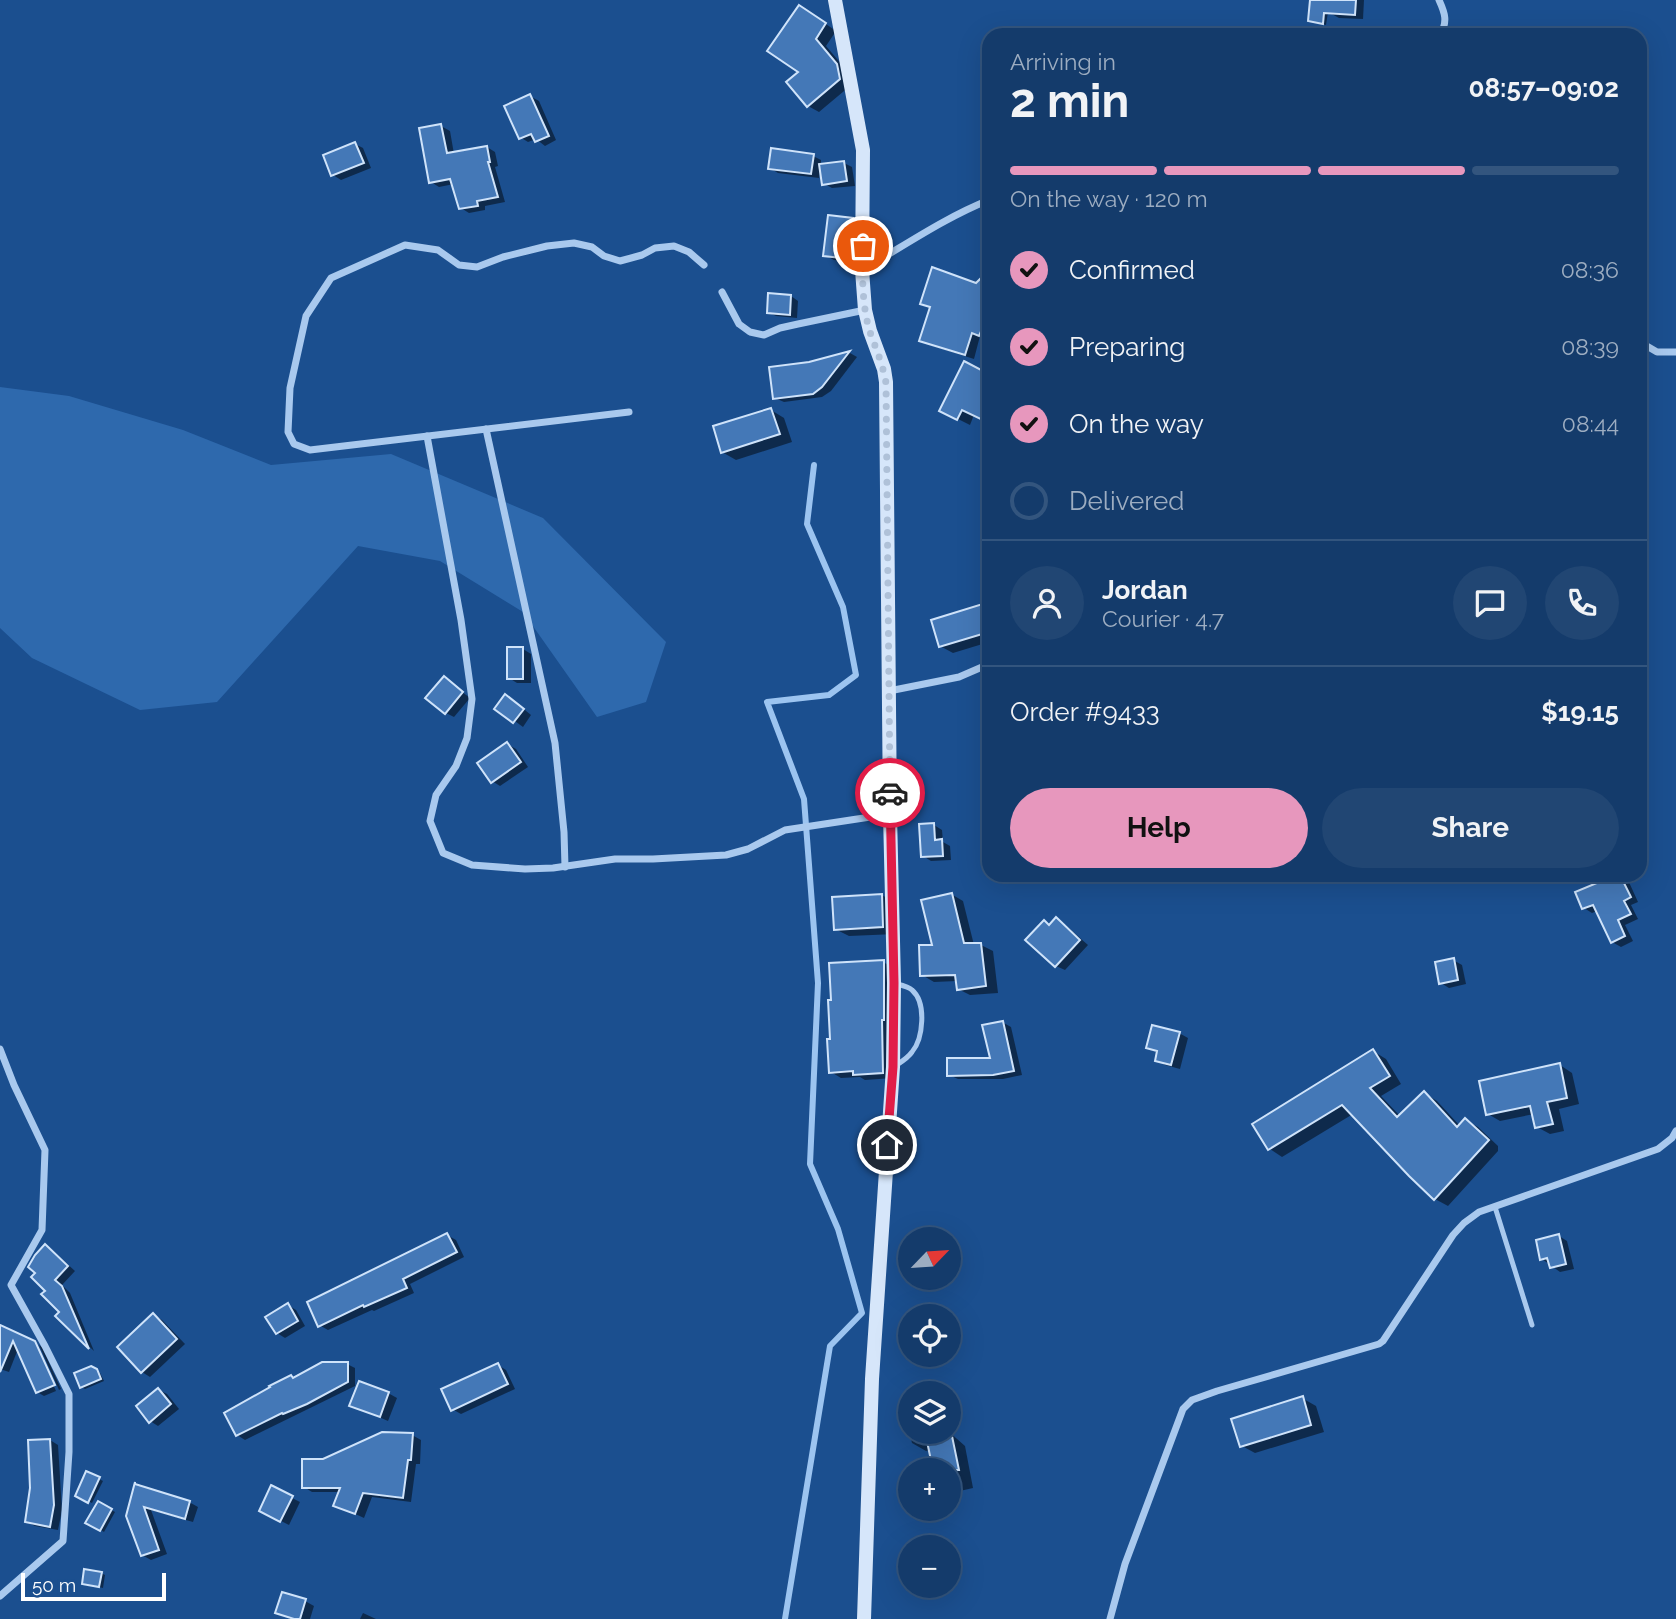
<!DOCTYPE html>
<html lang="en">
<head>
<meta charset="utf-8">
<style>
	:root { --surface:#143b6b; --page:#214673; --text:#f1f3f6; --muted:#9dadc1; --line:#33557e; --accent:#e797bd }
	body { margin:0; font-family:Raleway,sans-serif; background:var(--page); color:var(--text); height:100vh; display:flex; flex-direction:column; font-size:26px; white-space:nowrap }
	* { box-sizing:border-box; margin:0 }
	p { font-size:23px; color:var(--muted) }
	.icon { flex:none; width:38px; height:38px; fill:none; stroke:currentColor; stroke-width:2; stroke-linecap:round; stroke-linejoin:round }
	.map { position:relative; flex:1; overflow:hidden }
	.panel { position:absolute; left:982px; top:28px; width:665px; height:854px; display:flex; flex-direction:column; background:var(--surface); border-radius:21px; box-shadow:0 7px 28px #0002,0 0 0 2px var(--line) }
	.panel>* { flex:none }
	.needle { width:46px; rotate:65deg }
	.tools { position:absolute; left:898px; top:1227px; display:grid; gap:14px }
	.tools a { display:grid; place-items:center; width:63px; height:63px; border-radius:50%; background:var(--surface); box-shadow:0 7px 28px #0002,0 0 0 2px var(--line); font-size:35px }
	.scale { position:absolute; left:21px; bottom:18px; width:145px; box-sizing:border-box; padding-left:7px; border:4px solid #fff; border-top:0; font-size:19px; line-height:24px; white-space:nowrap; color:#fff; -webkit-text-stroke:5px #1b4f8f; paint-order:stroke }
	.pin { position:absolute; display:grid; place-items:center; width:60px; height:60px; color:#fff; margin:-30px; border:4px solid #fff; border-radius:50%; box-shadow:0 2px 7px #0007 }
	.courier { position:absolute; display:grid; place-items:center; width:70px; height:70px; margin:-35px; border:5px solid #e11d48; border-radius:50%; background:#fff; color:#222; box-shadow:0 2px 9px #0007 }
	.summary em { font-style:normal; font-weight:700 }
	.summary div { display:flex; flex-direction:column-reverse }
	.summary { display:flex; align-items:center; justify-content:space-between; height:119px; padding:0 28px }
	h1 { font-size:46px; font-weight:700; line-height:52px }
	.bar { display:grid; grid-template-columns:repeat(4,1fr); gap:10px 7px; align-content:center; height:84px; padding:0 28px }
	.bar i { height:9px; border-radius:5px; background:var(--line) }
	.bar .current { background:var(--accent) }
	.bar p { grid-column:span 4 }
	.line { display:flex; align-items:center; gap:18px; padding:0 28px; border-top:2px solid var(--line) }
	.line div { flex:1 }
	.round { display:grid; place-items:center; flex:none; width:74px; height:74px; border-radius:37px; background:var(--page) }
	ol { padding:0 28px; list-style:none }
	li { display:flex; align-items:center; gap:21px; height:77px }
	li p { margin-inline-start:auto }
	li .icon { padding:7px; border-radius:50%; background:var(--accent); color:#111; stroke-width:4 }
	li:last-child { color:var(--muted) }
	li i { width:38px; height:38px; border:4px solid var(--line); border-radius:50% }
	.action { display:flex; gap:14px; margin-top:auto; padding:14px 28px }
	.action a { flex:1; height:80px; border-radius:42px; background:var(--accent); color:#111; font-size:28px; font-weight:700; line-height:80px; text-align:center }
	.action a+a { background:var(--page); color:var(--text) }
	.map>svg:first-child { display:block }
</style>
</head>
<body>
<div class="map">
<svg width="1676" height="1619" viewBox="0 0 1676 1619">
	<rect width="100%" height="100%" fill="#1b4f8f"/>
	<!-- green -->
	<path fill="#2e69ad" d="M0 387 69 396 183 430 271 465 391 454 543 518 666 642 646 702 597 717 523 612 440 561 358 546 217 702 140 710 32 658 0 628Z"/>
	<!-- shadow -->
	<g fill="#0007">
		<path d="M1331 0H1364L1363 19 1339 18 1330 13Z"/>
		<path d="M1311 8 1328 12 1326 25 1309 20Z"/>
		<path d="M810 13 836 31 826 46 848 72 850 86 819 112 808 106 801 72Z"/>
		<path d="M530 96 539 101 556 140 545 146 536 139 528 142 520 137Z"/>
		<path d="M441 126 450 131 454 154 487 147 495 152 498 166 495 167 505 202 485 206V210L469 213 461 208 454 184 439 187 431 182Z"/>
		<path d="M355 144 363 148 371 168 341 180 333 175Z"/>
		<path d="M813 156 821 160V166L844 163 852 167 855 186 832 188 823 183 820 169 819 178 778 173 770 168Z"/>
		<path d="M852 220 861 224 860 263 834 260 825 255Z"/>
		<path d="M989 273V338L988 339 980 336 974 359 930 345 921 340 931 308 922 303 977 285Z"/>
		<path d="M791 296 798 301 797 318 776 316 768 312Z"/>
		<path d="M850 353 857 357 831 391 822 397 784 402 775 398 809 363Z"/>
		<path d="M989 376 970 425 954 417Z"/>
		<path d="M771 410 784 418 792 442 736 460 722 452Z"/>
		<path d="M989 604V642L953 653 940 646Z"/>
		<path d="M523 649 531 654V683H517L509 678Z"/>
		<path d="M444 678 470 698 454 717 446 713Z"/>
		<path d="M514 701 531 715 523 727 497 708Z"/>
		<path d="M507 744 516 749 528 767 500 786 492 781Z"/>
		<path d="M934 825 942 830 943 842 950 846 951 860 931 861 923 856Z"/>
		<path d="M1619 875 1628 880 1638 902 1631 905 1638 919 1625 925 1633 941 1621 947 1612 942 1597 911 1592 913 1584 908Z"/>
		<path d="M951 894 963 901 974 945H981L993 951 998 993 970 995 958 989 957 981 934 982 922 975 934 946Z"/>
		<path d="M882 895 895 903 896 934 849 936 835 929Z"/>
		<path d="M1056 919 1064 924 1088 945 1065 970 1056 966 1027 940 1044 922 1050 926Z"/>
		<path d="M1453 960 1462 965 1466 984 1449 988 1441 983Z"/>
		<path d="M883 962 894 968 893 1078 865 1080 860 1077 841 1078 831 1072Z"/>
		<path d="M1002 1022 1011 1027 1022 1075 1003 1079H958L949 1075 992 1060Z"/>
		<path d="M1179 1033 1188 1038 1180 1069 1165 1065 1157 1060 1158 1053 1148 1047Z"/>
		<path d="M1373 1051 1386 1059 1401 1084 1381 1096 1400 1116 1424 1093 1437 1101 1460 1126 1465 1120 1478 1127 1498 1146V1151L1448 1206 1435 1199 1410 1175 1353 1114 1282 1157 1270 1149 1254 1124Z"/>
		<path d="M1560 1065 1572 1073 1579 1104 1559 1109 1564 1131 1550 1134 1537 1127 1534 1114 1500 1121 1488 1114Z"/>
		<path d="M447 1235 456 1240 464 1257 410 1284 414 1293 374 1311 372 1310 328 1330 319 1325Z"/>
		<path d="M1559 1236 1567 1241 1574 1269 1560 1272 1542 1259Z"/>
		<path d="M46 1246 53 1251 75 1271 62 1285 70 1293 94 1351 57 1316 62 1311 47 1291Z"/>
		<path d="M288 1305 296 1310 305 1326 285 1338 277 1333Z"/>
		<path d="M154 1315 162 1320 185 1344 150 1377 142 1372Z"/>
		<path d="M0 1327 34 1342 56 1391 44 1396 37 1392 18 1349 9 1372 0 1369Z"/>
		<path d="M39 1345 42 1347 61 1389 59 1390Z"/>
		<path d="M347 1364 355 1368V1386L245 1440 237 1435 294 1379Z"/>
		<path d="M498 1365 506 1370 515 1389 461 1414 452 1409Z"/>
		<path d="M91 1368 100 1373 104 1381 85 1389 81 1387Z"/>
		<path d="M159 1390 167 1394 179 1409 158 1426 150 1421Z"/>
		<path d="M388 1393 397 1398 388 1421 351 1405Z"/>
		<path d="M1302 1398 1316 1406 1324 1432 1255 1453 1242 1446Z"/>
		<path d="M909 1431H948L965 1446 973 1488 951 1493 948 1491V1470H934L930 1450 926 1451 912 1443Z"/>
		<path d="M412 1435 421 1440 420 1464H416L411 1502 372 1497 364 1518 336 1505 340 1492H312L304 1487 324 1461Z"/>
		<path d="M50 1440 58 1445 62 1510 58 1530 35 1526 27 1522Z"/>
		<path d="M87 1473 103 1481 92 1503 77 1496Z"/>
		<path d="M136 1485 189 1502 198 1507 193 1522 151 1510 167 1554 151 1560 142 1555Z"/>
		<path d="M272 1488 300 1502 289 1525 269 1515Z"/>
		<path d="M99 1503 115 1512 104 1532 88 1522Z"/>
		<path d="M101 1573 105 1575 103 1588 84 1583Z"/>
		<path d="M305 1601 314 1606 310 1619H291L277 1612Z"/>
		<path d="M363 1613 376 1619H360Z"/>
	</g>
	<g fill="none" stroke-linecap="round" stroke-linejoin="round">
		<!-- stream -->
		<path stroke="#9cc4f0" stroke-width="6" d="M785 1619 830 1346 862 1313 838 1229 810 1164 818 983 804 799 767 702 829 695 856 675 843 607 807 524 814 465"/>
	</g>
	<!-- building -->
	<g fill="#4478b7" stroke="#cfe3fa" stroke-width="2">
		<path d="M1310 0H1356L1355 15 1324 13 1323 24 1308 21Z"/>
		<path d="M799 5 826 23 816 39 837 64 840 79 807 107 786 82 798 72 767 51Z"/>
		<path d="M530 94 549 136 535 142 531 134 519 139 504 106Z"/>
		<path d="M441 124 447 153 487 146 490 162H488L498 197 477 201 478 206 459 209 450 179 429 183 419 128Z"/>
		<path d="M355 142 364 163 331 176 323 155Z"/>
		<path d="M771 148 814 154 811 174 768 169Z"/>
		<path d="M844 161 847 181 822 185 819 164Z"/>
		<path d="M828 215 853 218 852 259 823 256Z"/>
		<path d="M932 267 976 283 989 270V313L979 336 972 333 965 355 919 341 930 307 920 304Z"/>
		<path d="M768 293 791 295 790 315 767 313Z"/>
		<path d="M850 351 822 387 813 394 773 399 769 367 809 362Z"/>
		<path d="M964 361 989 374V423L962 410 957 420 939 411Z"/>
		<path d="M771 408 780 434 721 453 713 426Z"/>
		<path d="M989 602V632L939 647 931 620Z"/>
		<rect x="507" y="647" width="16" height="32"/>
		<path d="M444 676 463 692 445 714 425 698Z"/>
		<path d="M505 694 524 709 513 723 494 709Z"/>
		<path d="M507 742 521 762 491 783 477 763Z"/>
		<path d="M934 823 935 840 942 839 943 856 921 857 919 824Z"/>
		<path d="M1616 875H1620L1631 897 1624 901 1631 914 1618 920 1625 936 1611 943 1593 905 1582 909 1575 892Z"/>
		<path d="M952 893 964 943H981L986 986 957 990 955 975 920 976 919 945H932L921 900Z"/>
		<path d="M882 894 883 927 834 930 832 897Z"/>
		<path d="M1056 917 1080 940 1055 967 1025 940 1044 920 1049 925Z"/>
		<path d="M1454 958 1458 980 1439 984 1435 962Z"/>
		<path d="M884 960V1020H882L883 1073 853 1075V1071L829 1073 827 1039H830L828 1000H831L829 963Z"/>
		<path d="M1003 1021 1014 1071 993 1075 947 1076V1058H990L982 1025Z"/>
		<path d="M1152 1025 1180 1032 1171 1065 1155 1061 1157 1051 1146 1048Z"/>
		<path d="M1373 1049 1390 1076 1370 1088 1397 1117 1424 1091 1457 1127 1465 1118 1489 1140 1434 1200 1409 1176 1342 1105 1268 1150 1252 1124Z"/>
		<path d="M1560 1063 1567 1098 1547 1102 1553 1124 1535 1128 1530 1106 1486 1115 1479 1081Z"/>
		<path d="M447 1233 457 1252 403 1279 407 1288 364 1307 363 1305 318 1327 307 1302Z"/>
		<path d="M1559 1234 1566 1264 1550 1268 1547 1258 1540 1260 1536 1240Z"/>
		<path d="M45 1244 68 1266 55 1280 62 1286 89 1349 55 1316 59 1312 41 1294 45 1291 31 1277 35 1273 28 1267 35 1255Z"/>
		<path d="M288 1303 298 1321 276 1334 265 1317Z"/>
		<path d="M153 1313 177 1339 141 1373 117 1347Z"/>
		<path d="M0 1325 35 1341 55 1385 36 1393 13 1341 0 1372Z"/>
		<path d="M322 1362H348V1382L307 1404 283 1414 282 1413 236 1436 224 1413 270 1387 269 1386 291 1375 293 1378Z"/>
		<path d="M498 1363 508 1384 451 1411 441 1389Z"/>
		<path d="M91 1366 97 1369 101 1379 80 1388 74 1373Z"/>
		<path d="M359 1381 389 1392 380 1417 349 1406Z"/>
		<path d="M158 1388 171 1404 149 1423 136 1406Z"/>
		<path d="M1303 1396 1311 1425 1240 1447 1231 1419Z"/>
		<path d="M382 1432 413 1433 411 1460H408L403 1498 363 1493 355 1514 333 1506 340 1488H302V1459H323Z"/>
		<path d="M925 1432H947L952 1436 959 1470H933Z"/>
		<path d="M50 1439 54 1505 50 1527 25 1522 30 1488 28 1440Z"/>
		<path d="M86 1471 100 1477 88 1503 75 1496Z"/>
		<path d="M135 1482V1484L190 1501 185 1519 144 1507 159 1550 141 1556 126 1516Z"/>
		<path d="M271 1485 293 1496 280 1522 259 1511Z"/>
		<path d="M98 1501 112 1509 100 1531 85 1523Z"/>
		<path d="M84 1569 102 1572 99 1587 82 1584Z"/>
		<path d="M282 1592 306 1599 300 1619H294L275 1613Z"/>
	</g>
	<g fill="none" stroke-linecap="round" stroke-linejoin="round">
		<!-- lane -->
		<g stroke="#a9c9ee" stroke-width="5">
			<path d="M895 1066C901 1062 908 1058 912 1052 923 1039 927 1003 912 990 909 987 901 985 897 984"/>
			<path d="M1495 1207 1532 1325"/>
		</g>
		<!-- street -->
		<g stroke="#a9c9ee" stroke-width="7">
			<path d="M1439 0C1445 13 1448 22 1440 35"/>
			<path d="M862 270C904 246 944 218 989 200"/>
			<path d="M722 292 739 324 750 332 764 335 780 328 798 324 865 310"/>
			<path d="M1640 342 1657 352H1676"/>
			<path d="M629 412 310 450 294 444 288 432 290 388 306 316 331 278 405 245 438 250 459 265 477 267 503 257 547 246 574 243 592 247 604 256 620 261 642 255 655 248 674 246 689 252 704 265"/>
			<path d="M486 429 555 743 564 832 565 867"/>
			<path d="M427 436 461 620 472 699 467 738 456 766 436 795 430 821 443 853 472 865 525 869 553 868 615 859H653L726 855 748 849 785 830 890 814"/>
			<path d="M889 691 959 677 989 664"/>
			<path d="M0 1049 14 1085 45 1150 42 1230 11 1285 45 1346 69 1394V1452L63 1541 0 1596"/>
			<path d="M1110 1619 1125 1564 1183 1409 1192 1400 1217 1391 1379 1344 1383 1341 1453 1235 1464 1223 1479 1212 1658 1149 1672 1138 1676 1131"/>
		</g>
		<!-- secondary -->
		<path stroke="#d6e6fa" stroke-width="14" d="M835 0 863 150 862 270 865 310 870 331 884 369 886 382 890 814 894 983 893 1067 872 1379 864 1619"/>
	</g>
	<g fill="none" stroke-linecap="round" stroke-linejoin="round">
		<!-- done -->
		<path stroke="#afc1d8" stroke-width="7" stroke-dasharray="0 12.6" d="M863 246C862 274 862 303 869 329 875 347 883 364 886 383L890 793"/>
		<!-- route -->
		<path stroke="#e11d48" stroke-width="9" d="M887 1145 893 1067 894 983 890 793"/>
	</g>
</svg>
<div class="tools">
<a><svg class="needle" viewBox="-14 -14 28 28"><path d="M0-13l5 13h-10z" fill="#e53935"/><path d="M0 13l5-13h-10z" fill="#9dadc1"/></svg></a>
<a><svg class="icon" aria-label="locate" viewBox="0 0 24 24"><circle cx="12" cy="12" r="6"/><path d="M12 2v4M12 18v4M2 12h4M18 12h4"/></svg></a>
<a><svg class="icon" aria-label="layers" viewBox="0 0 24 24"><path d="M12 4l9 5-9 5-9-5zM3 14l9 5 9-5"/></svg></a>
<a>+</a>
<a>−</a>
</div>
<div class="scale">50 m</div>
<div class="pin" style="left:863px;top:246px;background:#ea580c"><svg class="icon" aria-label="bag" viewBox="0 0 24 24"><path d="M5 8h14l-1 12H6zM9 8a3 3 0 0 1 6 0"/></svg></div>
<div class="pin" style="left:887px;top:1145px;background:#1f2937"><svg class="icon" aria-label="home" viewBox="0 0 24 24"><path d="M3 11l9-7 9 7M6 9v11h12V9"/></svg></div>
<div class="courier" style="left:890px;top:793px"><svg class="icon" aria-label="car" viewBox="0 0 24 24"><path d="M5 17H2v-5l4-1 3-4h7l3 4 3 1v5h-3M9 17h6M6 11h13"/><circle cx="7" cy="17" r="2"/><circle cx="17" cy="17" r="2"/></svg></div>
<section class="panel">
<div class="summary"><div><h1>2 min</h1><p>Arriving in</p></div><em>08:57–09:02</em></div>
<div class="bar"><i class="current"></i><i class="current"></i><i class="current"></i><i></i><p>On the way · 120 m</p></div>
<ol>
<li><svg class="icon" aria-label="check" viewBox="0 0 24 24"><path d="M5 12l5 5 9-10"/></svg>Confirmed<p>08:36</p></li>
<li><svg class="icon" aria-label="check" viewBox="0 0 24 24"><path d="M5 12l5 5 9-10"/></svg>Preparing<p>08:39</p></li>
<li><svg class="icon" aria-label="check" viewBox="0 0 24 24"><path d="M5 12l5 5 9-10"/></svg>On the way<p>08:44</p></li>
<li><i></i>Delivered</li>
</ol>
<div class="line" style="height:126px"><a class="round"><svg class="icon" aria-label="person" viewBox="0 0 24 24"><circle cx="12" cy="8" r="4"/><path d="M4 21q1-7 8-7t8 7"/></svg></a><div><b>Jordan</b><p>Courier · 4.7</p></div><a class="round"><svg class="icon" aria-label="chat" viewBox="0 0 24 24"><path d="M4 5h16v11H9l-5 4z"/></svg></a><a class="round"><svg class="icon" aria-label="phone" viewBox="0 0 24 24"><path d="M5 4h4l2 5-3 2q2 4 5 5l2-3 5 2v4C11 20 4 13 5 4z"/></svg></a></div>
<div class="line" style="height:91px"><div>Order #9433</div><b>$19.15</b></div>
<div class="action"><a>Help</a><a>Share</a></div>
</section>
</div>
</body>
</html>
